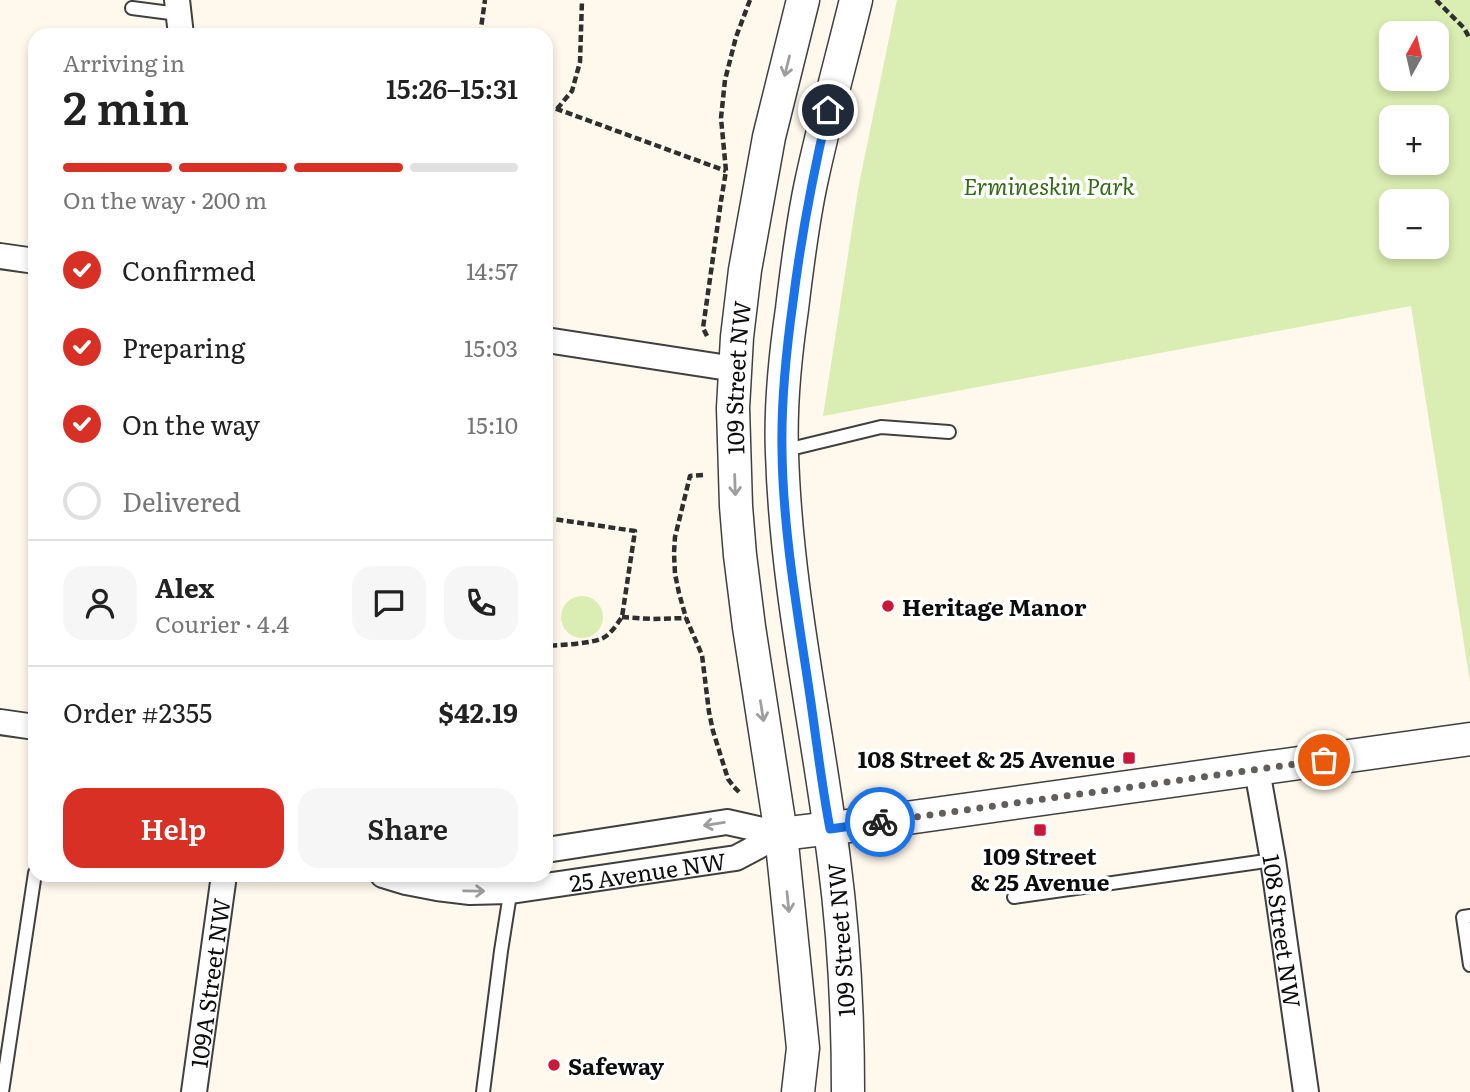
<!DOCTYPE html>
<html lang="en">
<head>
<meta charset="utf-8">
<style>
	:root { --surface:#fff; --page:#f6f6f6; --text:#222; --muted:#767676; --line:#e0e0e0; --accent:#d93025 }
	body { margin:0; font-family:Literata,serif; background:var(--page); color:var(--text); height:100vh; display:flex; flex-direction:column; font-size:26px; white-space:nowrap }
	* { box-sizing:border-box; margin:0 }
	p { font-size:23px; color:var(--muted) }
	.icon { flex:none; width:38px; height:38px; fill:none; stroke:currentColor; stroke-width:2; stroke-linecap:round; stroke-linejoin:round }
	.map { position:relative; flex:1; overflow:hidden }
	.side { position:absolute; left:28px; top:28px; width:525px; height:854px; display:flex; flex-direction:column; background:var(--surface); border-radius:21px; box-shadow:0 4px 10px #0003 }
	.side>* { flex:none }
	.needle { width:46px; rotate:8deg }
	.controls { position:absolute; left:1379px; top:21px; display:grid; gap:14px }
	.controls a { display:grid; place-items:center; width:70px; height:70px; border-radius:14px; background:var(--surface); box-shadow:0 4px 10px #0003; font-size:35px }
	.pin { position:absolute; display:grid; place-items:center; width:60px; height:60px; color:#fff; margin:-30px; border:4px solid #fff; border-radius:50%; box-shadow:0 2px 7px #0007 }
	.courier { position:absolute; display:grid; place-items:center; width:70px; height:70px; margin:-35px; border:5px solid #1a73e8; border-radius:50%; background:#fff; color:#222; box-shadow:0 2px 9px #0007 }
	.overview em { font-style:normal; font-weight:600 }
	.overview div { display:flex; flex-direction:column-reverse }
	.overview { display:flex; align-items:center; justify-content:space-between; height:119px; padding:0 35px }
	h1 { font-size:46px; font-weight:600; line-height:52px }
	.bar { display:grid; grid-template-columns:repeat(4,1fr); gap:10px 7px; align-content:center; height:84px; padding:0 35px }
	.bar i { height:9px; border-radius:5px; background:var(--line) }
	.bar .current { background:var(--accent) }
	.bar p { grid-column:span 4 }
	.line { display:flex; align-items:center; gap:18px; padding:0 35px; border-top:2px solid var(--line) }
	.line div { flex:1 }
	.round { display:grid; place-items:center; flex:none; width:74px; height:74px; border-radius:21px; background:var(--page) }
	ol { padding:0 35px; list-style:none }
	li { display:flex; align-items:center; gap:21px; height:77px }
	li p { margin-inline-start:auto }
	li .icon { padding:7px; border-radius:50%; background:var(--accent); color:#fff; stroke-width:4 }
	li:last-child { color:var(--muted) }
	li i { width:38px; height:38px; border:4px solid var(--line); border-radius:50% }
	.cta { display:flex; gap:14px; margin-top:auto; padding:14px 35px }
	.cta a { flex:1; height:80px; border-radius:21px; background:var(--accent); color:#fff; font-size:28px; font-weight:600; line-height:80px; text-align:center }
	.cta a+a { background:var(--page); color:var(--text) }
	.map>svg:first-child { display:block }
</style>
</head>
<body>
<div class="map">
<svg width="1470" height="1092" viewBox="0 0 1470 1092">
	<rect width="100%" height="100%" fill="#fff8ec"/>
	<!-- green -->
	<g fill="#daedb2" fill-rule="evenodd">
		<path d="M897 0H1470V682L1411 306 823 416 859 184ZM1437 33V79H1391V33ZM1437 117V163H1391V117ZM1437 201V247H1391V201Z"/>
		<circle cx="582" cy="617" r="21"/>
	</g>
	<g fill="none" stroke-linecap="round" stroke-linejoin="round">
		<defs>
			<g id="service">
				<path d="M132 8 178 14"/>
				<path d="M782 451 881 427 949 432"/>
				<path d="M1014 897 1273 860"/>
				<path d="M1470 916 1463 917 1470 965"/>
				<path d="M2 1092 35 873"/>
				<path d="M483 1092 501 951 513 875"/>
			</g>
			<g id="minor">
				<path d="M177 0 181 35"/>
				<path d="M0 256 35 261"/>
				<path d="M546 340 735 369"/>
				<path d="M0 722 35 727"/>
				<path id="s1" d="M1257 770 1273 860 1306 1092"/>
				<path d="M546 850 727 822 781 834"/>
				<path id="s2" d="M383 875 406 882 437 888 470 892 511 891 736 858 781 834"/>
				<path id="s3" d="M194 1092 224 875"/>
			</g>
			<g id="tertiary">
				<path d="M781 834 857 825 1470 739"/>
				<path id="s4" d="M798 1092 803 1048 781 834 749 627 740 555 736 506 733 408 737 337 745 270 769 137 803 0"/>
				<path d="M848 1092C848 1015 844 936 834 860 817 724 786 590 782 453 780 405 785 357 792 309 797 267 802 225 811 183 824 122 841 61 856 0"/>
			</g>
		</defs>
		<!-- service casing -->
		<use href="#service" stroke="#404040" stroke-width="16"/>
		<!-- minor casing -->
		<use href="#minor" stroke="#404040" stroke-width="28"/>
		<!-- tertiary casing -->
		<use href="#tertiary" stroke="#404040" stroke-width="35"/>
		<!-- path -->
		<g stroke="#2f2f2f" stroke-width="4.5" stroke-dasharray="7 3.5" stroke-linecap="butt">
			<path d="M1436 0 1464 28 1470 39"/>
			<path d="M480 35 485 0"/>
			<path d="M546 105 726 171"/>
			<path d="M557 109 572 91 580 62 582 0"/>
			<path d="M707 336 703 328 721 201 726 171 721 118 725 80 736 37 750 0"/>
			<path d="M703 475 690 476 675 537 674 553 675 574 679 593 686 618 702 655 709 712 713 731 728 779 734 787 739 792"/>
			<path d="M546 518 635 531 622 617C617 624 611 634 603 638 590 644 561 645 546 646"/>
			<path d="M622 617 652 619 686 618"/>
		</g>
		<!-- service -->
		<use href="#service" stroke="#fff" stroke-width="12"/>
		<!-- minor -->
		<use href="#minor" stroke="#fff" stroke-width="24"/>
		<!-- tertiary -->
		<use href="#tertiary" stroke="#fff" stroke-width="32"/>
	</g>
	<!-- one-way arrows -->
	<defs><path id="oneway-shaft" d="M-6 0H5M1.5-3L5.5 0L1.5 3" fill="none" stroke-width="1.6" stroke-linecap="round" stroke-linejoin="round" transform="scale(1.75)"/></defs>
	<g stroke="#9e9e9e">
		<use href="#oneway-shaft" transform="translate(787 66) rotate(104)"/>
		<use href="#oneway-shaft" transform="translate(735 485) rotate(88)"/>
		<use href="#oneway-shaft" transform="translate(762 711) rotate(81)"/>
		<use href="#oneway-shaft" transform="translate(714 824) rotate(171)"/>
		<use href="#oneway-shaft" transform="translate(474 891) rotate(1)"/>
		<use href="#oneway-shaft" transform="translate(788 902) rotate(84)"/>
	</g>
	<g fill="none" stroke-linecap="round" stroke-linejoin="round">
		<!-- done -->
		<path stroke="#625f5b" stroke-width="7" stroke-dasharray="0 12.6" d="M880 822 1324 760"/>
		<!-- route -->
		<path stroke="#1a73e8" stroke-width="9" d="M828 110C813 174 801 237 793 302 786 352 781 401 782 450 783 535 799 620 811 703 817 745 822 787 830 829L880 822"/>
	</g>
	<!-- markers -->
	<g fill="#c9183c" stroke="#fff" stroke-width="2.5">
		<circle cx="888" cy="606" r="7"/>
		<rect x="1122" y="751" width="14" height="14" rx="3.5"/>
		<rect x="1033" y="823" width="14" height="14" rx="3.5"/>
		<circle cx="554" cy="1065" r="7"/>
	</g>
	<g text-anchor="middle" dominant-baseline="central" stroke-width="7" stroke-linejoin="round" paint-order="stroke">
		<!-- park labels -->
		<g font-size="23" font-style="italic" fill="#356a17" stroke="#fff">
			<text x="1049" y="185">Ermineskin Park</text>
		</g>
		<!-- street labels -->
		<g font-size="23" fill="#0d0d0d" stroke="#fff">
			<text stroke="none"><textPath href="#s4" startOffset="719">109 Street NW</textPath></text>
			<text stroke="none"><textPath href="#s2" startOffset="268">25 Avenue NW</textPath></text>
			<text stroke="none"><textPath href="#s1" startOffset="163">108 Street NW</textPath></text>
			<text transform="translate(840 940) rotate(-94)">109 Street NW</text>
			<text stroke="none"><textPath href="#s3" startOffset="110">109A Street NW</textPath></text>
		</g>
		<!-- poi labels -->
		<g font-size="23" font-weight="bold" fill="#0d0d0d" stroke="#fff" text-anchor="start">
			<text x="902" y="606">Heritage Manor</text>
			<text x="1115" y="758" text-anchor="end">108 Street &amp; 25 Avenue</text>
			<text x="1040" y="855" text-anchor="middle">109 Street<tspan x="1040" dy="26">&amp; 25 Avenue</tspan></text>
			<text x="568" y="1065">Safeway</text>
		</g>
	</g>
</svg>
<div class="controls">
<a><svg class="needle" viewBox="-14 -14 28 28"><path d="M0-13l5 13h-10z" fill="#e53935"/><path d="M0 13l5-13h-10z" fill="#767676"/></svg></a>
<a>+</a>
<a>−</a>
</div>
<div class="pin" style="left:1324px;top:760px;background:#ea580c"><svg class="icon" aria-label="bag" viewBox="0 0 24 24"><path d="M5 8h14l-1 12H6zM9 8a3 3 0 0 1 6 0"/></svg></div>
<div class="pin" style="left:828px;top:110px;background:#1f2937"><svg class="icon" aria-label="home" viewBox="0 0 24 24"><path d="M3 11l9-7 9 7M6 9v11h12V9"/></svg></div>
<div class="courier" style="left:880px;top:822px"><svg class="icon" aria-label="bike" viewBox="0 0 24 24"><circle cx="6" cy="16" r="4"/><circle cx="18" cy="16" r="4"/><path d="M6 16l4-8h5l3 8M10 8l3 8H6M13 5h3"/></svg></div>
<section class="side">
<div class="overview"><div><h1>2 min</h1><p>Arriving in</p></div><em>15:26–15:31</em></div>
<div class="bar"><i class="current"></i><i class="current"></i><i class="current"></i><i></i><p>On the way · 200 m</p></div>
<ol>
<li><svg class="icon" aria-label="check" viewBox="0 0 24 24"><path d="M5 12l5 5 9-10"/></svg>Confirmed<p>14:57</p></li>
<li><svg class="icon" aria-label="check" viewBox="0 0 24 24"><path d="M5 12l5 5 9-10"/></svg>Preparing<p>15:03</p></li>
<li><svg class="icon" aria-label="check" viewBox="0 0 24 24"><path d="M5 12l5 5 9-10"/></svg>On the way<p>15:10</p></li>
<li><i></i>Delivered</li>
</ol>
<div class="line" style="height:126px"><a class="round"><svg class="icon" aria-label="person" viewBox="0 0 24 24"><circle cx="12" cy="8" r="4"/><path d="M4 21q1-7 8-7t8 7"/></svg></a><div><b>Alex</b><p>Courier · 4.4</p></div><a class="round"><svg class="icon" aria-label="chat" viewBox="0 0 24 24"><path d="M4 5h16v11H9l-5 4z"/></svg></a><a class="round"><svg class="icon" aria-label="phone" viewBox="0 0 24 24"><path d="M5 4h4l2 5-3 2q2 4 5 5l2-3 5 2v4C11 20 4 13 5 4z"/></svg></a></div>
<div class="line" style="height:91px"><div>Order #2355</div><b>$42.19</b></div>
<div class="cta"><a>Help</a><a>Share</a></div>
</section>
</div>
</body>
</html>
